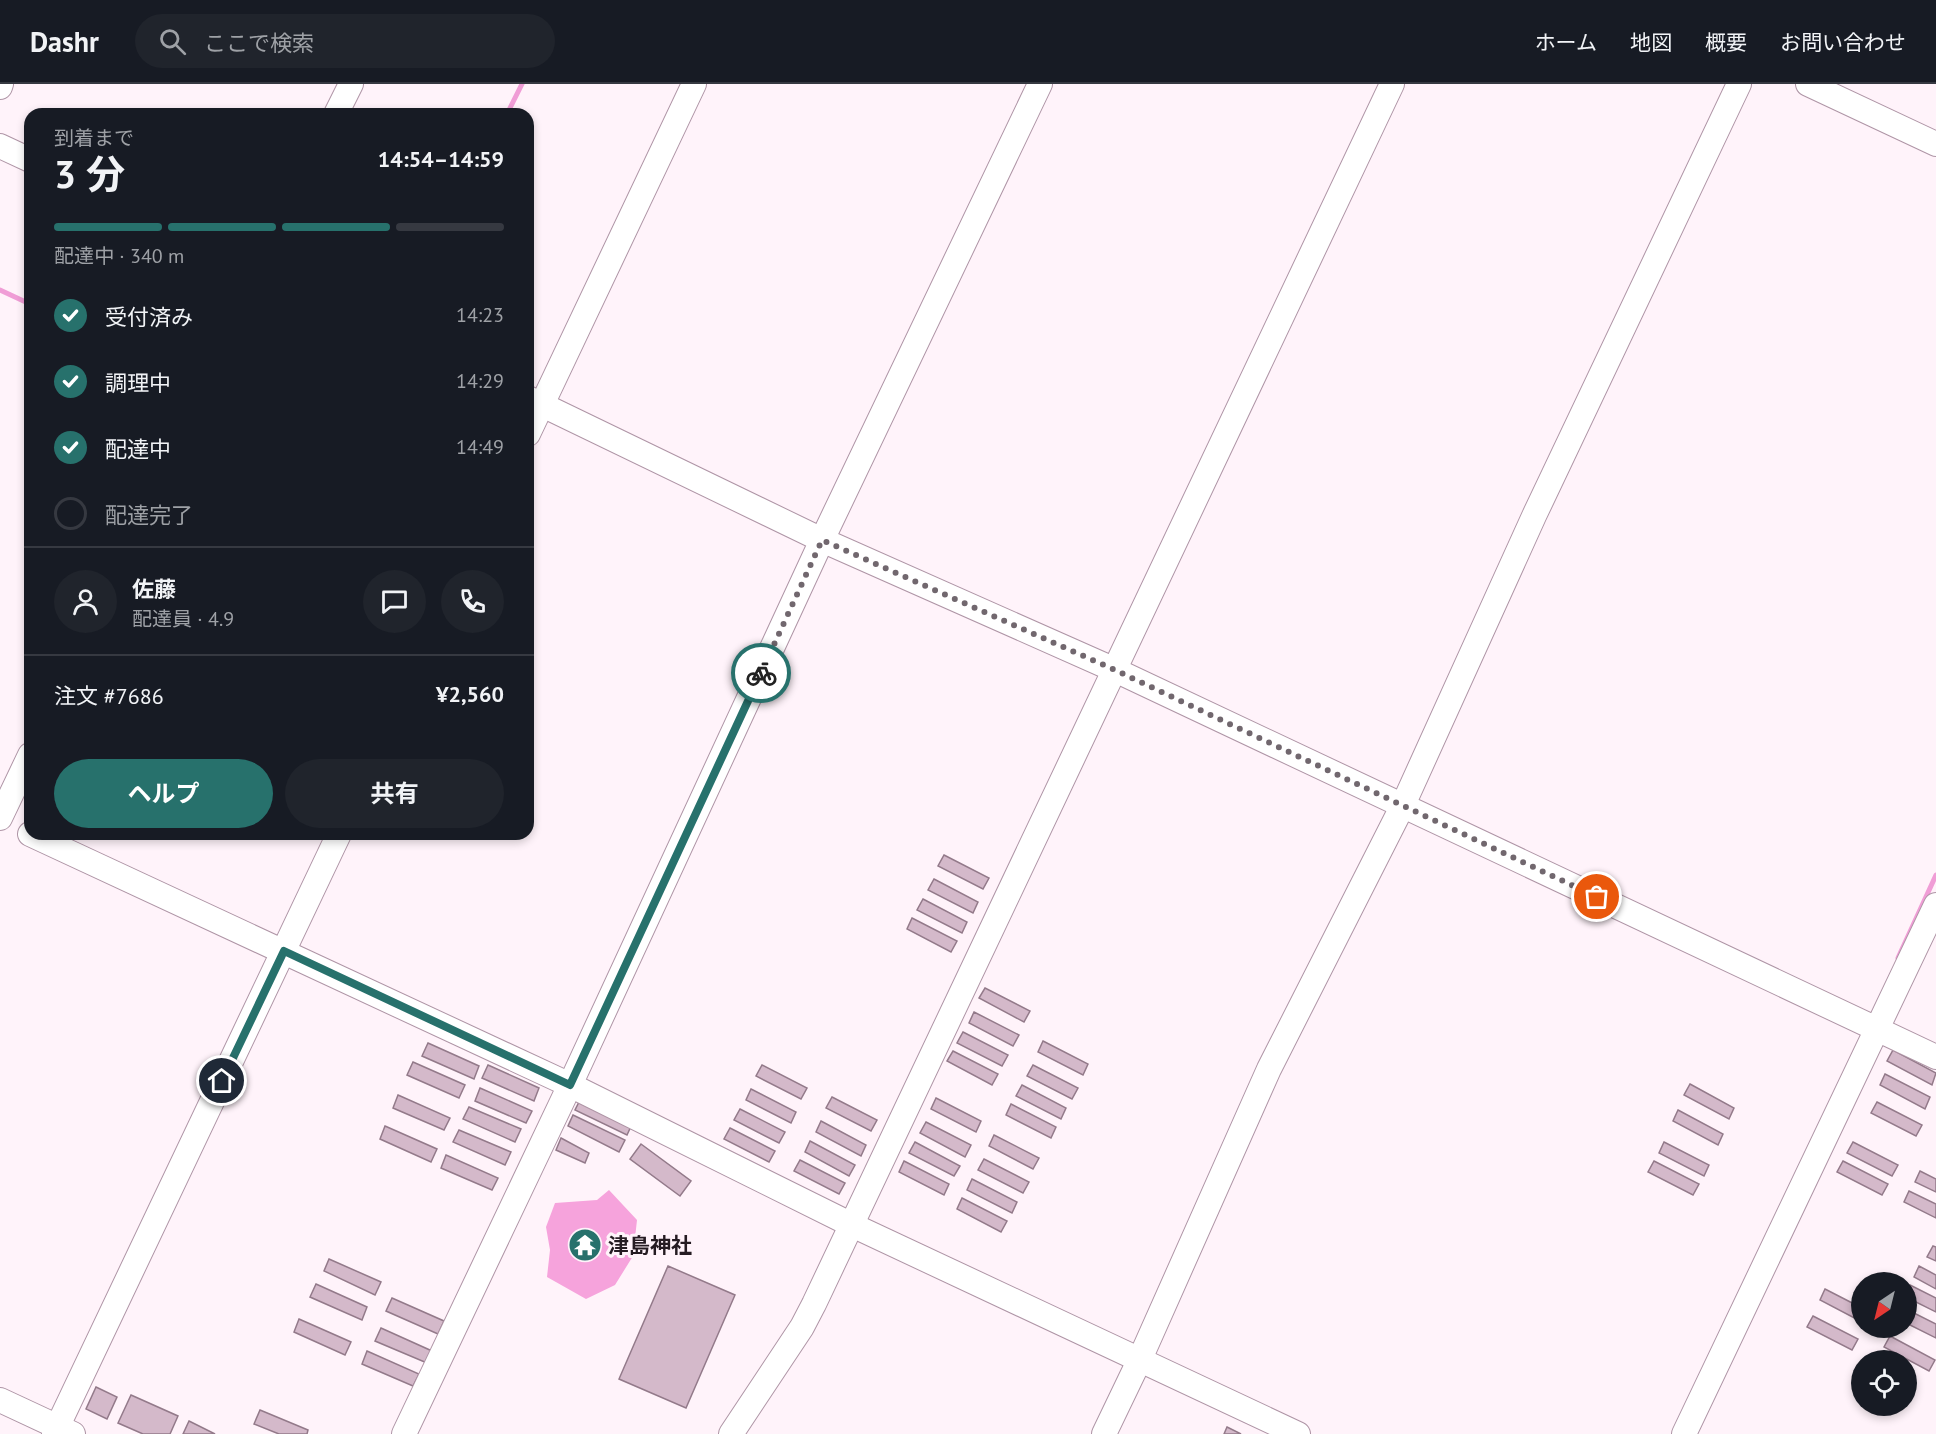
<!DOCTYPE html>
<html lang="ja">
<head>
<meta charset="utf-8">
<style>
	:root { --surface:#171b24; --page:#20242c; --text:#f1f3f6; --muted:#9ea1a6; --line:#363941; --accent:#27716c }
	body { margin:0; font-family:"PT Sans","Noto Sans JP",sans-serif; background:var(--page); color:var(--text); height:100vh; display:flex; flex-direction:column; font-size:22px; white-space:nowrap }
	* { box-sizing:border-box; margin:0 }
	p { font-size:20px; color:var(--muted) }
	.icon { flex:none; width:33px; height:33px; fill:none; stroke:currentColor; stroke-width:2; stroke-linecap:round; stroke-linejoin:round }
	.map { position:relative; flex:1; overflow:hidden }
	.side { position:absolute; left:24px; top:24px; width:510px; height:732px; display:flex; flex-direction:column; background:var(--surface); border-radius:18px; box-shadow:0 3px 9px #0003 }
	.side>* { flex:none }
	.needle { width:39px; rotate:215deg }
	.controls { position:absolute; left:1851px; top:1188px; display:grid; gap:12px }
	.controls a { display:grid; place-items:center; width:66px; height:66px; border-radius:50%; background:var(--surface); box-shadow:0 3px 9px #0003; font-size:30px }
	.pin { position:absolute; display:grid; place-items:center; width:51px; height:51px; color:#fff; margin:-26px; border:3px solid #fff; border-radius:50%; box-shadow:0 2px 6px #0007 }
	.courier { position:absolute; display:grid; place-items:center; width:60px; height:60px; margin:-30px; border:4px solid #27716c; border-radius:50%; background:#fff; color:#222; box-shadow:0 2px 8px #0007 }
	.overview em { font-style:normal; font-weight:700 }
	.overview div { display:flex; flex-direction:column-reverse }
	.overview { display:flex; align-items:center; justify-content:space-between; height:102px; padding:0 30px }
	h1 { font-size:39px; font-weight:700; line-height:45px }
	.bar { display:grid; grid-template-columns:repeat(4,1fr); gap:9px 6px; align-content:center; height:72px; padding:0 30px }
	.bar i { height:8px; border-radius:4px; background:var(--line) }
	.bar .active { background:var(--accent) }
	.bar p { grid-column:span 4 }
	.line { display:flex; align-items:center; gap:15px; padding:0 30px; border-top:2px solid var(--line) }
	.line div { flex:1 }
	.round { display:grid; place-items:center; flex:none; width:63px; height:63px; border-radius:32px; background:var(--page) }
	ol { padding:0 30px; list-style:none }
	li { display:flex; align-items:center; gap:18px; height:66px }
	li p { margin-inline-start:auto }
	li .icon { padding:6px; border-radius:50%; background:var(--accent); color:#fff; stroke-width:4 }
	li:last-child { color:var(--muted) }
	li i { width:33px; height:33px; border:3px solid var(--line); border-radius:50% }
	.cta { display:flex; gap:12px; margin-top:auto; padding:12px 30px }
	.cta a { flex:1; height:69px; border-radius:36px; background:var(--accent); color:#fff; font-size:24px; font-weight:700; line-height:69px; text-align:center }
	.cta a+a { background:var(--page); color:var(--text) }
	header { display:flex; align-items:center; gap:36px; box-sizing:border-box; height:84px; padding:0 30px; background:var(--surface); border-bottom:2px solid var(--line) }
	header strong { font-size:28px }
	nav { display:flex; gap:33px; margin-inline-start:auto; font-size:21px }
	.search { width:420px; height:54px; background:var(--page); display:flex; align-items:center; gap:15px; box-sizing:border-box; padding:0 21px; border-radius:33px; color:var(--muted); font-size:22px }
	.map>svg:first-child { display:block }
</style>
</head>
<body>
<header>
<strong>Dashr</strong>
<div class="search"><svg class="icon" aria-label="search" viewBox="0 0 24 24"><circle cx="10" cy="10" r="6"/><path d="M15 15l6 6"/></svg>ここで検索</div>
<nav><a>ホーム</a><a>地図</a><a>概要</a><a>お問い合わせ</a></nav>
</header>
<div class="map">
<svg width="1936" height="1350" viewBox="0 0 1936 1350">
	<rect width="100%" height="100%" fill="#fff3fa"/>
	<!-- forest -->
	<path fill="#f6a3dc" d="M609 1106 637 1136 633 1172 615 1201 586 1215 547 1193 550 1166 546 1143 555 1119 597 1116Z"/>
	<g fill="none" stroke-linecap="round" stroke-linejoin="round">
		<!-- stream -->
		<g stroke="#f09dd6" stroke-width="5">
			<path d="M507 30 522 0"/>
			<path d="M0 206 30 220"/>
			<path d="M1898 874 1936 791"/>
		</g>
	</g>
	<!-- building -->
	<g fill="#d4b9ca" stroke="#937a8a" stroke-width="1.5">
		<path d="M944 771 989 794 983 805 938 782Z"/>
		<path d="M934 795 978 818 973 829 928 806Z"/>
		<path d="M923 815 967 838 962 849 917 826Z"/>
		<path d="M912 834 957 857 951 868 907 845Z"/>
		<path d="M985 904 1030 927 1024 938 979 914Z"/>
		<path d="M974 928 1019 951 1013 962 969 939Z"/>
		<path d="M963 948 1008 971 1002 982 957 959Z"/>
		<path d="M1043 957 1088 980 1083 991 1038 968Z"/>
		<path d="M428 959 479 982 474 995 422 972Z"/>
		<path d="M1893 966 1936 989 1932 1001 1887 977Z"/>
		<path d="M953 967 998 990 992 1001 947 977Z"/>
		<path d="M413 978 465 1001 459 1014 407 991Z"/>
		<path d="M488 981 539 1004 534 1017 482 994Z"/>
		<path d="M762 981 807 1004 801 1015 756 992Z"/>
		<path d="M1033 981 1078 1004 1072 1015 1027 992Z"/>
		<path d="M1885 990 1930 1013 1925 1025 1880 1001Z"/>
		<path d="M1690 1000 1734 1024 1729 1035 1684 1011Z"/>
		<path d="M1022 1001 1066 1024 1061 1035 1016 1012Z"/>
		<path d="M480 1004 532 1027 526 1039 475 1017Z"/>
		<path d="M751 1005 796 1028 791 1039 746 1016Z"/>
		<path d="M398 1011 450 1034 444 1046 393 1024Z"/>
		<path d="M832 1013 877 1036 871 1047 826 1024Z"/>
		<path d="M581 1014 632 1040 627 1051 575 1026Z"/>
		<path d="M936 1014 981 1037 976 1048 931 1025Z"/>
		<path d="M1877 1018 1922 1041 1916 1052 1871 1029Z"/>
		<path d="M1011 1020 1056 1043 1051 1054 1006 1031Z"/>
		<path d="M469 1023 521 1045 515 1058 463 1035Z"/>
		<path d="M740 1025 785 1048 779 1059 734 1036Z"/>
		<path d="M1678 1026 1723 1050 1718 1061 1673 1037Z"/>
		<path d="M573 1031 625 1056 619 1068 568 1042Z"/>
		<path d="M821 1037 866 1061 861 1072 816 1048Z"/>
		<path d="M926 1038 971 1061 965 1073 920 1049Z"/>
		<path d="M385 1042 437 1065 431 1078 380 1055Z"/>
		<path d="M730 1044 775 1067 769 1078 724 1055Z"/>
		<path d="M459 1046 511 1068 505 1081 453 1058Z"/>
		<path d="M994 1051 1039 1074 1033 1085 989 1062Z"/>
		<path d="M561 1054 589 1069 585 1079 556 1066Z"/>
		<path d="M810 1057 855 1081 849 1092 805 1068Z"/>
		<path d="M915 1058 960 1082 954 1092 909 1069Z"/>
		<path d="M1664 1058 1709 1081 1704 1092 1659 1069Z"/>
		<path d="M1853 1058 1898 1081 1892 1092 1847 1069Z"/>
		<path d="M641 1060 691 1097 680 1112 630 1075Z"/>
		<path d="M446 1071 498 1094 492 1106 441 1084Z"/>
		<path d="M984 1075 1029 1098 1023 1109 978 1086Z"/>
		<path d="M800 1076 845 1099 839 1110 794 1087Z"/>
		<path d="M904 1077 949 1100 944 1111 899 1088Z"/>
		<path d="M1654 1077 1699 1100 1693 1111 1648 1088Z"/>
		<path d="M1843 1077 1888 1100 1882 1111 1837 1088Z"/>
		<path d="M1920 1087 1936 1095V1108L1915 1098Z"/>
		<path d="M972 1095 1017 1118 1012 1129 967 1106Z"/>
		<path d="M1909 1107 1936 1120V1134L1904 1118Z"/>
		<path d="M962 1114 1007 1137 1001 1148 957 1125Z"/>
		<path d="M1933 1162 1936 1163V1177L1927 1173Z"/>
		<path d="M329 1175 381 1198 375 1211 324 1187Z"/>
		<path d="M668 1182 735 1211 686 1324 619 1295Z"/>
		<path d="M1919 1182 1936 1191V1205L1914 1193Z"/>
		<path d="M316 1200 367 1223 362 1236 310 1213Z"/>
		<path d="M1910 1201 1936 1214V1228L1906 1213Z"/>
		<path d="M1825 1205 1862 1224V1238L1820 1216Z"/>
		<path d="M392 1214 444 1237 438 1250 386 1227Z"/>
		<path d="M1906 1225 1936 1240V1254L1906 1239Z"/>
		<path d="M1813 1232 1858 1255 1852 1266 1807 1243Z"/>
		<path d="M299 1235 351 1258 345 1271 294 1248Z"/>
		<path d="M381 1244 432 1267 427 1279 375 1257Z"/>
		<path d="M1890 1252 1935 1276 1929 1287 1884 1263Z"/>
		<path d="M367 1267 419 1290 413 1302 362 1280Z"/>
		<path d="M96 1303 117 1313 107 1335 86 1325Z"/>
		<path d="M131 1311 178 1332 170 1350H143L118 1339Z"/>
		<path d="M260 1326 308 1346 307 1350H279L254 1340Z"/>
		<path d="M189 1337 215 1350H183Z"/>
		<path d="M1227 1343 1241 1350H1224Z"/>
	</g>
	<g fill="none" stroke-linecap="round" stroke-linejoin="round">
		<defs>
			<g id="minor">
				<path d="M1808 0 1936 60"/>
				<path d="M0 3 1 0"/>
				<path d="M336 30 351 0"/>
				<path d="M0 62 30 76"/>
				<path d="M528 314 822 456 1115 586 1936 973"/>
				<path d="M528 350 694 0"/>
				<path d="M0 734 30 671"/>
				<path d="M30 750 570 1001 852 1141 1298 1350"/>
				<path d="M0 1316 73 1350"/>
				<path d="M54 1350 339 750"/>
				<path d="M404 1350 570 1001 822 456 1040 0"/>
				<path d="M731 1350 802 1243 814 1220 1392 0"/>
				<path d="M1104 1350 1140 1275 1269 985 1403 721 1534 432 1739 0"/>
				<path d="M1684 1350 1936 821"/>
			</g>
		</defs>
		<!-- minor casing -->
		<use href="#minor" stroke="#af95a6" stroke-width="26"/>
		<!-- minor -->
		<use href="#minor" stroke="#fff" stroke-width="24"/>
	</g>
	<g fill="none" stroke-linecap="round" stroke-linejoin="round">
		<!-- done -->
		<path stroke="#71676e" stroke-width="6" stroke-dasharray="0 10.8" d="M761 589 822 456 1115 586 1597 813"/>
		<!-- route -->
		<path stroke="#27716c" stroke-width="8" d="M222 997 284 867 570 1001 761 589"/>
	</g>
	<!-- icons -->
	<defs>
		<symbol id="temple-disc" viewBox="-11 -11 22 22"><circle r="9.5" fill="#27716c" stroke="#fff3fa"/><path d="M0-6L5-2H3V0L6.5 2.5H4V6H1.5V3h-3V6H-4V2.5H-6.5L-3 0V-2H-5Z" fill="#fff"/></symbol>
	</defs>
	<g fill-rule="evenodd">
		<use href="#temple-disc" x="566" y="1142" width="38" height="38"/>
	</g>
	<g text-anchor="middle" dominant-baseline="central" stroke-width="6" stroke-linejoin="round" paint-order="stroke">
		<!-- poi labels -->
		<g font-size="21" font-weight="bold" fill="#251b22" stroke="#fff3fa" text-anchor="start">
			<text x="608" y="1161">津島神社</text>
		</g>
	</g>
</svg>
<div class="controls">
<a><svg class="needle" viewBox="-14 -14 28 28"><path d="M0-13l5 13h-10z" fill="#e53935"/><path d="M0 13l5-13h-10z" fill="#9ea1a6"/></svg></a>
<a><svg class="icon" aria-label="locate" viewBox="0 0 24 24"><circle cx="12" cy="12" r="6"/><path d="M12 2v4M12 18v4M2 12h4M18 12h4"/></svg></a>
</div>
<div class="pin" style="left:1597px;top:813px;background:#ea580c"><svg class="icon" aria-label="bag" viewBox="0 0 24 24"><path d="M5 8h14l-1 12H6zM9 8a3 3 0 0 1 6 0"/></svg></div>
<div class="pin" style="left:222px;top:997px;background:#1f2937"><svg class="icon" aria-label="home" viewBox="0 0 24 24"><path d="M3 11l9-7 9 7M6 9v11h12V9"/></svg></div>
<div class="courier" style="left:761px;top:589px"><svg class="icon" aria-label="bike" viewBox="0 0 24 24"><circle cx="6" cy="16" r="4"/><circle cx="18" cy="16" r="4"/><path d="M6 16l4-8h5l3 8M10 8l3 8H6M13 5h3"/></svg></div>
<section class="side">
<div class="overview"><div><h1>3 分</h1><p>到着まで</p></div><em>14:54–14:59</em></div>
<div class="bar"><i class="active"></i><i class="active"></i><i class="active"></i><i></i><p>配達中 · 340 m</p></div>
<ol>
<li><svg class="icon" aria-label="check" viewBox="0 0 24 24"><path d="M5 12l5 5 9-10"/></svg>受付済み<p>14:23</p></li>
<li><svg class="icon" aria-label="check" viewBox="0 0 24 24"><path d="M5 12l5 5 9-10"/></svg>調理中<p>14:29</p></li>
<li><svg class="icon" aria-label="check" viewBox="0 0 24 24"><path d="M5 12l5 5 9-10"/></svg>配達中<p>14:49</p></li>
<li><i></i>配達完了</li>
</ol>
<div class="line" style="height:108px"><a class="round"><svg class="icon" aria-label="person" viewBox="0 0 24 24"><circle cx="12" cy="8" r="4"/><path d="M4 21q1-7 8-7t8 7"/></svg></a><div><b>佐藤</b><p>配達員 · 4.9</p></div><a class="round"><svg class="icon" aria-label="chat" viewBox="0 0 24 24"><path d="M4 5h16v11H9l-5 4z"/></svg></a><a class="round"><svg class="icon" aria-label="phone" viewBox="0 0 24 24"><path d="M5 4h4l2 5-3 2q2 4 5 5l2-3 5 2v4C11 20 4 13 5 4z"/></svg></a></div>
<div class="line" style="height:78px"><div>注文 #7686</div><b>¥2,560</b></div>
<div class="cta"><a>ヘルプ</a><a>共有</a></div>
</section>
</div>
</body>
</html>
